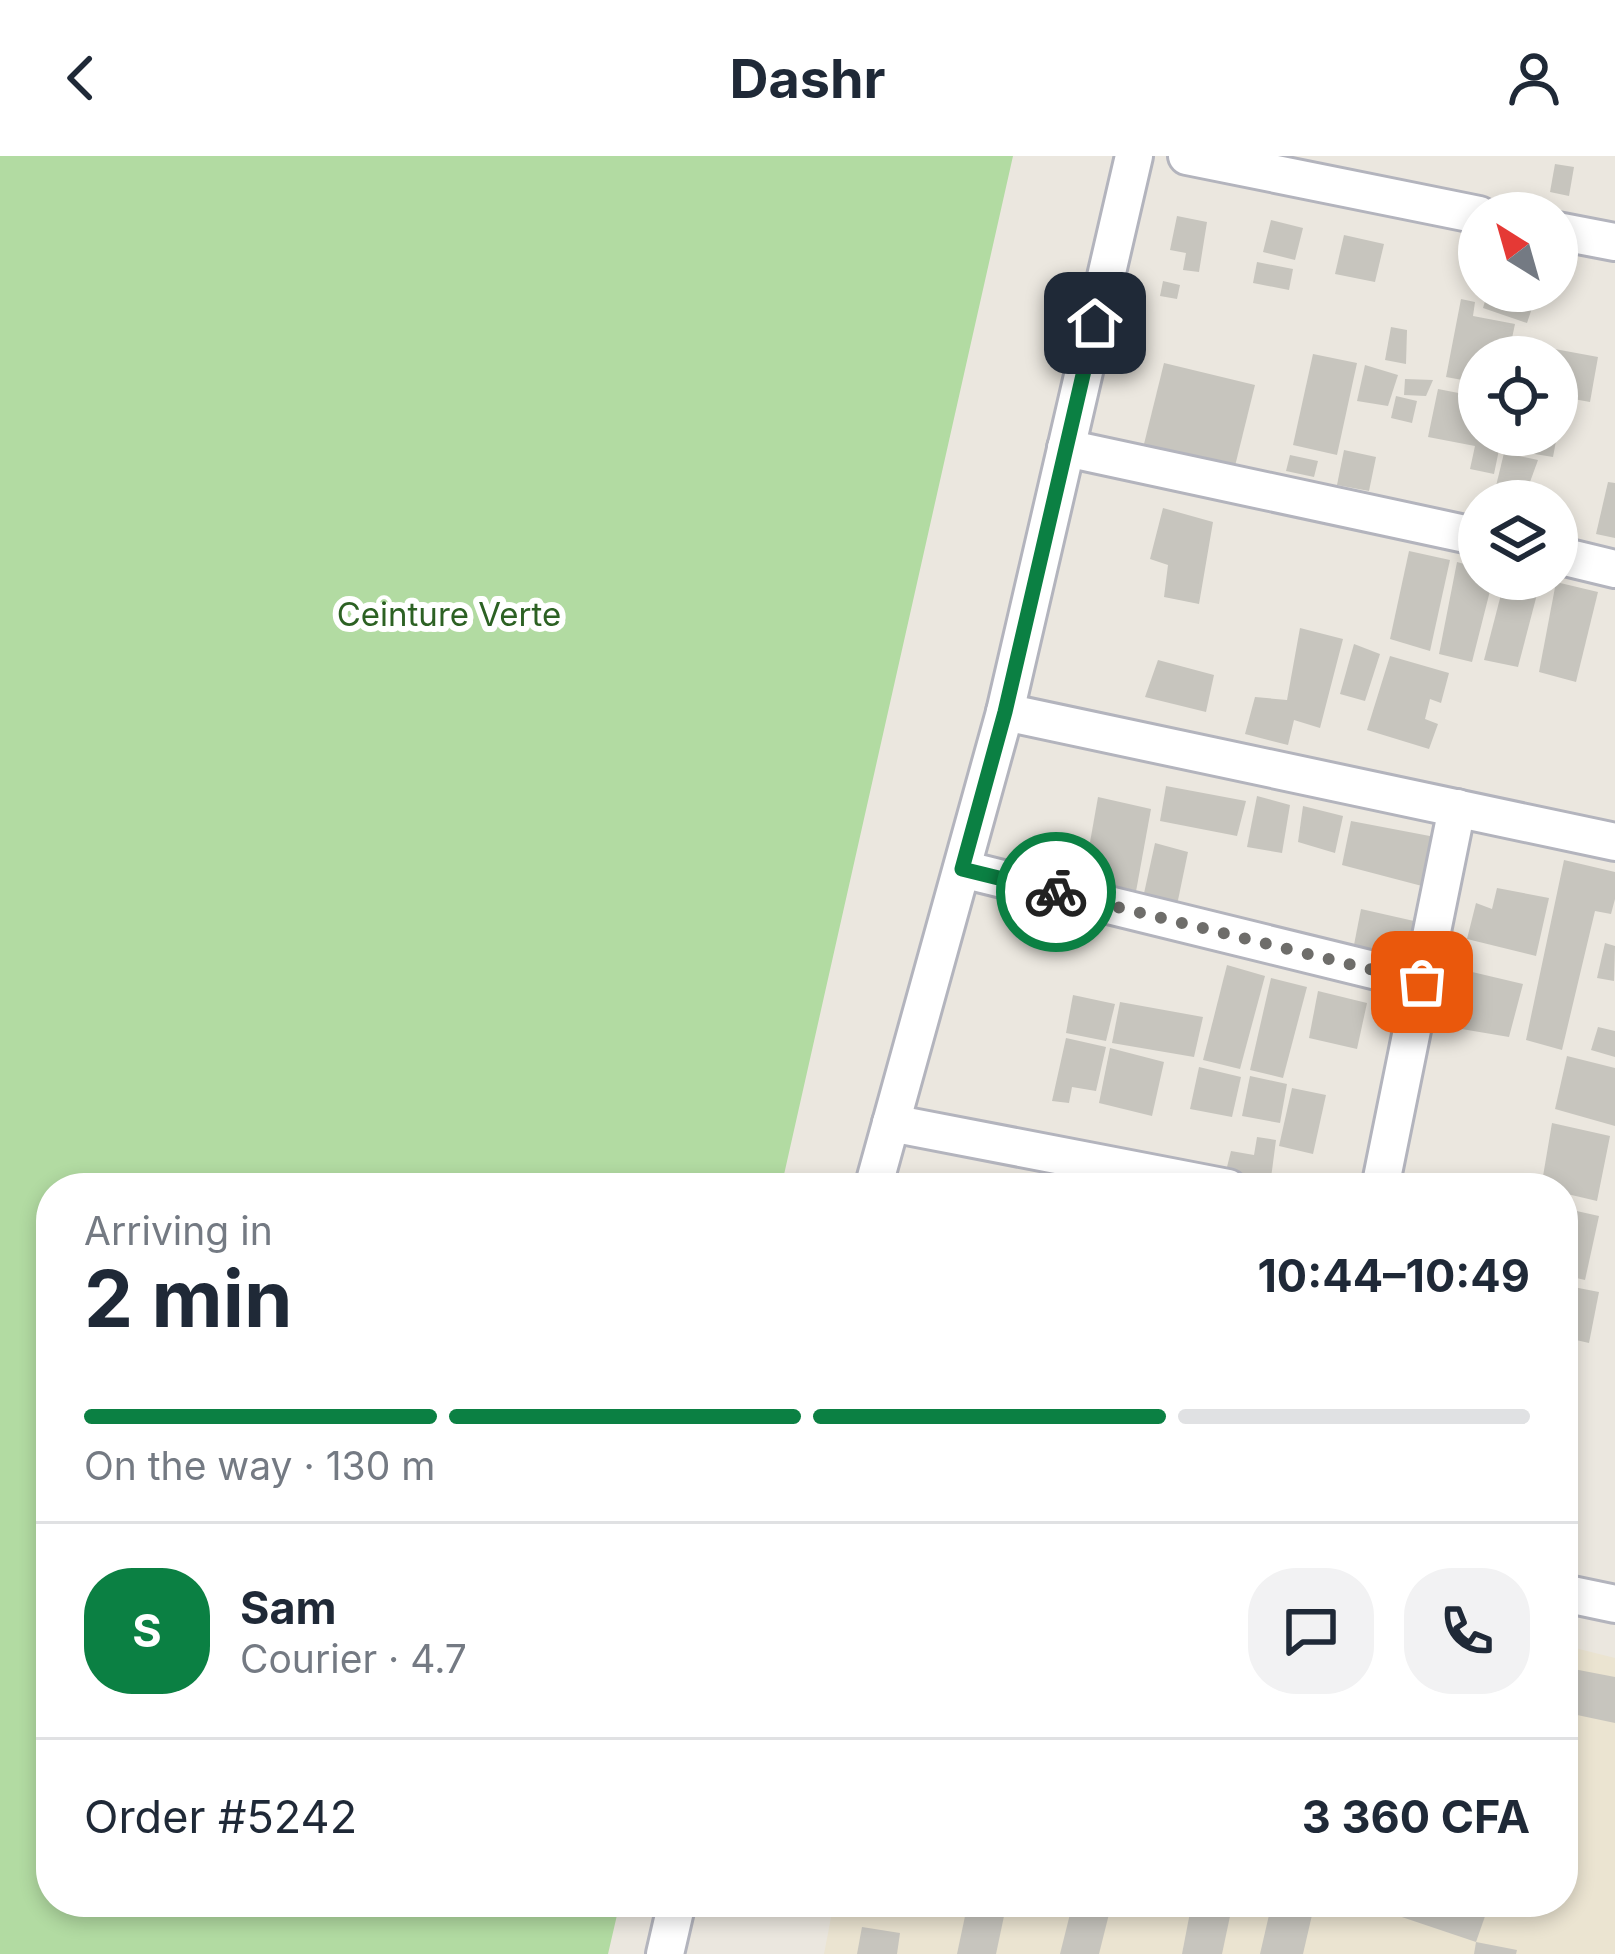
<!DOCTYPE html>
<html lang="en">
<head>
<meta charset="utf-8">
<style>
	:root { --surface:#fff; --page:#f2f2f3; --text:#1f2937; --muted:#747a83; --line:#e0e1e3; --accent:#0b8043 }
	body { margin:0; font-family:Inter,sans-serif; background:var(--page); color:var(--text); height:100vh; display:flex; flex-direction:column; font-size:45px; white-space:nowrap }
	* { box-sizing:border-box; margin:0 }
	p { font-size:39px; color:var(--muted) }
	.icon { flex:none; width:66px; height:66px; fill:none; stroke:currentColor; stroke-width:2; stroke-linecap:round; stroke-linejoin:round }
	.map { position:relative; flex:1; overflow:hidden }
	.panel { position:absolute; left:36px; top:1017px; width:1542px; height:744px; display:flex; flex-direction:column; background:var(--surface); border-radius:48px; box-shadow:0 6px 18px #0003 }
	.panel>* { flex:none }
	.needle { width:78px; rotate:323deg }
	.tools { position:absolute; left:1458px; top:36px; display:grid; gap:24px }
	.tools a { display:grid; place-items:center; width:120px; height:120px; border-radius:50%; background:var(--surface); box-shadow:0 6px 18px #0003; font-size:60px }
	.pin { position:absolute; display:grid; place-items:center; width:102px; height:102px; color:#fff; margin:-51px; border-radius:24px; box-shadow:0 6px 18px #0006 }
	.courier { position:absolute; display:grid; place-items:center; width:120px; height:120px; margin:-60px; border:9px solid #0b8043; border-radius:50%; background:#fff; color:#222; box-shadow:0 3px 15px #0007 }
	.summary em { font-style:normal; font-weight:700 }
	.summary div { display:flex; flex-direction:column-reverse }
	.summary { display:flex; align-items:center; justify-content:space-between; height:204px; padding:0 48px }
	h1 { font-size:78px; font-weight:700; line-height:90px }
	.bar { display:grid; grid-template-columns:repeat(4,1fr); gap:18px 12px; align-content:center; height:144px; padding:0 48px }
	.bar i { height:15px; border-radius:9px; background:var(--line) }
	.bar .on { background:var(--accent) }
	.bar p { grid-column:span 4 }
	.line { display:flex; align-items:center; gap:30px; padding:0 48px; border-top:3px solid var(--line) }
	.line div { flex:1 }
	.round { display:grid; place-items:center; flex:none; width:126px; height:126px; border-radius:48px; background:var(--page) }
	header { display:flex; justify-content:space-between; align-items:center; height:156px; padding:0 48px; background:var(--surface); font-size:54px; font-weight:700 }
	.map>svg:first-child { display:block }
</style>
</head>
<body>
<header><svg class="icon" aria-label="back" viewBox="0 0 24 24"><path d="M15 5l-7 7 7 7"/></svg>Dashr<svg class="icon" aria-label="person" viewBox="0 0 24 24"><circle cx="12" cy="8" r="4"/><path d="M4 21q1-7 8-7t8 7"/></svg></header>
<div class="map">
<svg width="1615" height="1798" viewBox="0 0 1615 1798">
	<rect width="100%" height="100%" fill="#ebe7df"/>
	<!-- education -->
	<path fill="#ebe4d1" d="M1563 1489 1615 1502V1798H824L834 1746H1563Z"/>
	<!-- green -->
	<path fill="#b2dba2" d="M0 0H1013L781 1032H51V1746H620L608 1798H0Z"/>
	<!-- building -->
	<g fill="#c7c5be">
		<path d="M1555 8 1574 11 1569 40 1550 36Z"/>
		<path d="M1177 60 1207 66 1199 116 1183 114 1186 97 1170 94Z"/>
		<path d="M1271 64 1303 72 1295 104 1263 96Z"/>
		<path d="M1344 79 1384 88 1375 126 1335 118Z"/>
		<path d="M1257 106 1293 113 1289 134 1253 127Z"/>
		<path d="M1163 125 1180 129 1177 143 1160 140Z"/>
		<path d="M1488 135 1536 140 1527 167 1483 152Z"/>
		<path d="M1461 143 1475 146 1473 160 1515 168 1508 201H1479V227L1446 221Z"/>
		<path d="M1391 171 1407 174 1406 208 1385 204Z"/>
		<path d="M1533 189 1598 201 1590 246 1557 240V201H1531Z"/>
		<path d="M1313 198 1357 207 1337 299 1293 289Z"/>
		<path d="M1164 207 1255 229 1235 310 1144 288Z"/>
		<path d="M1365 209 1398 219 1388 250 1357 245Z"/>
		<path d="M1405 223 1433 224 1426 240 1404 239Z"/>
		<path d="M1438 233 1479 241V279H1502L1494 318 1470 313 1475 290 1428 281Z"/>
		<path d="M1396 240 1417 245 1412 267 1391 262Z"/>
		<path d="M1508 279 1556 285 1553 301 1505 293Z"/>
		<path d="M1344 294 1376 301 1369 335 1337 329Z"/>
		<path d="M1504 297 1538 304 1526 337 1496 330Z"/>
		<path d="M1290 299 1318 305 1314 321 1286 315Z"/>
		<path d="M1608 326 1615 327V382L1596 378Z"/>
		<path d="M1163 352 1213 366 1199 448 1164 441 1168 409 1150 403Z"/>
		<path d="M1409 395 1450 404 1430 495 1390 483Z"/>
		<path d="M1457 406 1479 412V423H1493L1472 506 1439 498Z"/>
		<path d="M1505 423H1541L1518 511 1484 504Z"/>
		<path d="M1556 426 1598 436 1576 526 1539 516Z"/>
		<path d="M1300 472 1343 483 1320 572 1294 564 1288 589 1245 578 1255 541 1287 544Z"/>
		<path d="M1354 488 1380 498 1365 545 1340 538Z"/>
		<path d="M1390 500 1449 517 1441 547 1430 543 1425 563 1438 568 1429 593 1367 574Z"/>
		<path d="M1158 504 1214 519 1206 556 1145 541Z"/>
		<path d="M1166 630 1246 645 1237 680 1160 665Z"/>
		<path d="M1257 640 1290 649 1282 697 1247 691Z"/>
		<path d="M1098 641 1151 653 1135 741 1083 726Z"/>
		<path d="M1303 650 1343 660 1335 697 1298 686Z"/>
		<path d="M1351 665 1435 681 1422 730 1342 709Z"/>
		<path d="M1155 687 1188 696 1177 749 1143 742Z"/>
		<path d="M1564 704 1615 716V743L1611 758 1595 755 1562 894 1526 884Z"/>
		<path d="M1497 732 1549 742 1536 800 1467 783 1476 747 1492 753Z"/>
		<path d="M1361 753 1414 765 1402 808 1353 794Z"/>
		<path d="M1605 787 1615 790 1614 825 1597 822Z"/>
		<path d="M1227 809 1265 820 1240 913 1203 904Z"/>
		<path d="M1468 815 1523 828 1509 881 1432 868 1435 849 1459 855Z"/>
		<path d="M1271 822 1307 831 1283 922 1250 914Z"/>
		<path d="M1318 835 1367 847 1357 893 1309 882Z"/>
		<path d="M1073 839 1115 848 1106 885 1066 877Z"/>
		<path d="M1120 846 1203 861 1194 901 1112 887Z"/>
		<path d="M1598 871 1615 875V901L1591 894Z"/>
		<path d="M1066 882 1106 891 1096 935 1072 931 1069 947 1052 945Z"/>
		<path d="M1110 892 1164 906 1152 960 1099 947Z"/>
		<path d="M1567 900 1615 912V970L1555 953Z"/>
		<path d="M1199 911 1241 921 1232 961 1190 953Z"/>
		<path d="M1250 920 1287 928 1280 967 1242 960Z"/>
		<path d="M1292 932 1326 939 1313 998 1279 990Z"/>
		<path d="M1552 967 1610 980 1597 1045 1563 1037V1032H1541Z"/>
		<path d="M1257 981 1276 984 1271 1022 1226 1015 1231 995 1254 999Z"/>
		<path d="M1563 1052 1599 1060 1585 1124 1563 1119Z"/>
		<path d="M1563 1129 1599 1136 1589 1187 1563 1181Z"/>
		<path d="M1563 1511 1615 1521V1567L1563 1556Z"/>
		<path d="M867 1746H907L905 1760 865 1753Z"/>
		<path d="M968 1746H1007L996 1798H957Z"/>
		<path d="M1073 1746H1112L1099 1798H1060Z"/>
		<path d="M1192 1746H1233L1222 1798H1182Z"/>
		<path d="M1272 1746H1315L1303 1798H1260Z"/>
		<path d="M1384 1746H1490L1476 1786 1381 1754Z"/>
		<path d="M862 1771 900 1777 897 1798H857Z"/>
		<path d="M1476 1786 1517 1794 1516 1798H1474Z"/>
	</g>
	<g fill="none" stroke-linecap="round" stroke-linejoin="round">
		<defs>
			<g id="minor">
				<path d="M1187 0 1479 59"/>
				<path d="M1557 75 1615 86"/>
				<path d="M1066 292 1479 381"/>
				<path d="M1557 399 1615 413"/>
				<path d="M1005 556 1615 686"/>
				<path d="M962 713 1422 826"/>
				<path d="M891 967 1228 1032"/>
				<path d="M873 1032 1005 556 1134 0"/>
				<path d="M1380 1032 1457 652"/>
				<path d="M1563 1437 1615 1448"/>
				<path d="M665 1798 677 1746"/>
			</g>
		</defs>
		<!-- minor casing -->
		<use href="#minor" stroke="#b3b4bd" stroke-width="42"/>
		<!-- minor -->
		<use href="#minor" stroke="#fff" stroke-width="36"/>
	</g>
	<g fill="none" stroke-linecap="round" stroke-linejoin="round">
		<!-- done -->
		<path stroke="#6e6d6a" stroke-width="12" stroke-dasharray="0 21.6" d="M1056 736 1422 826"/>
		<!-- route -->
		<path stroke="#0b8043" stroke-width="15" d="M1056 736 962 713 1005 556 1095 167"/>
	</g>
	<g text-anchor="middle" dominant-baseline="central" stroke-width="12" stroke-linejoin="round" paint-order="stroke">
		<!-- park labels -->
		<g font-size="33" fill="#2c6123" stroke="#fff">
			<text x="449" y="458">Ceinture Verte</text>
		</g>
	</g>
</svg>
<div class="tools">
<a><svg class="needle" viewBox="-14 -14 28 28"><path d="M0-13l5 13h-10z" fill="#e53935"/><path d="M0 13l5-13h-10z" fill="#747a83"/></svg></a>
<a><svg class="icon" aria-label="locate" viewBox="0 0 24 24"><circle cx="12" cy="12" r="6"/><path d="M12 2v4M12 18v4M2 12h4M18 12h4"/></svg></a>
<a><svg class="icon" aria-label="layers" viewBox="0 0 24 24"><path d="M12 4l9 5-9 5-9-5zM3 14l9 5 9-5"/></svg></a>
</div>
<div class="pin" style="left:1422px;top:826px;background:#ea580c"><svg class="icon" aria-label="bag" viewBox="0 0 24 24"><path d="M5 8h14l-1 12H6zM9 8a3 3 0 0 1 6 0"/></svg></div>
<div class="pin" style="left:1095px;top:167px;background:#1f2937"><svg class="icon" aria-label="home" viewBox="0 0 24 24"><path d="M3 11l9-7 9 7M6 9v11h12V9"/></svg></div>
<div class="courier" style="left:1056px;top:736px"><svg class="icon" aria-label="bike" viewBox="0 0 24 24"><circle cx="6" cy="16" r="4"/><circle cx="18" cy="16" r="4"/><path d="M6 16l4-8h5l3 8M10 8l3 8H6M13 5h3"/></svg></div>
<section class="panel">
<div class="summary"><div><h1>2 min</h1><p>Arriving in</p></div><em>10:44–10:49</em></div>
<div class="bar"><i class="on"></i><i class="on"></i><i class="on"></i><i></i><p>On the way · 130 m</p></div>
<div class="line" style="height:216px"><b class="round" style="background:var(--accent);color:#fff">S</b><div><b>Sam</b><p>Courier · 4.7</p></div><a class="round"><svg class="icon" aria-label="chat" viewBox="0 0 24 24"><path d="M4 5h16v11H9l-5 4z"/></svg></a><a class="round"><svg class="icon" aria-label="phone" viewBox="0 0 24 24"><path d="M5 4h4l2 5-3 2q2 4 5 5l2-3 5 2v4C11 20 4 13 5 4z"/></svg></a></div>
<div class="line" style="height:156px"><div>Order #5242</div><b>3 360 CFA</b></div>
</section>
</div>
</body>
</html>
